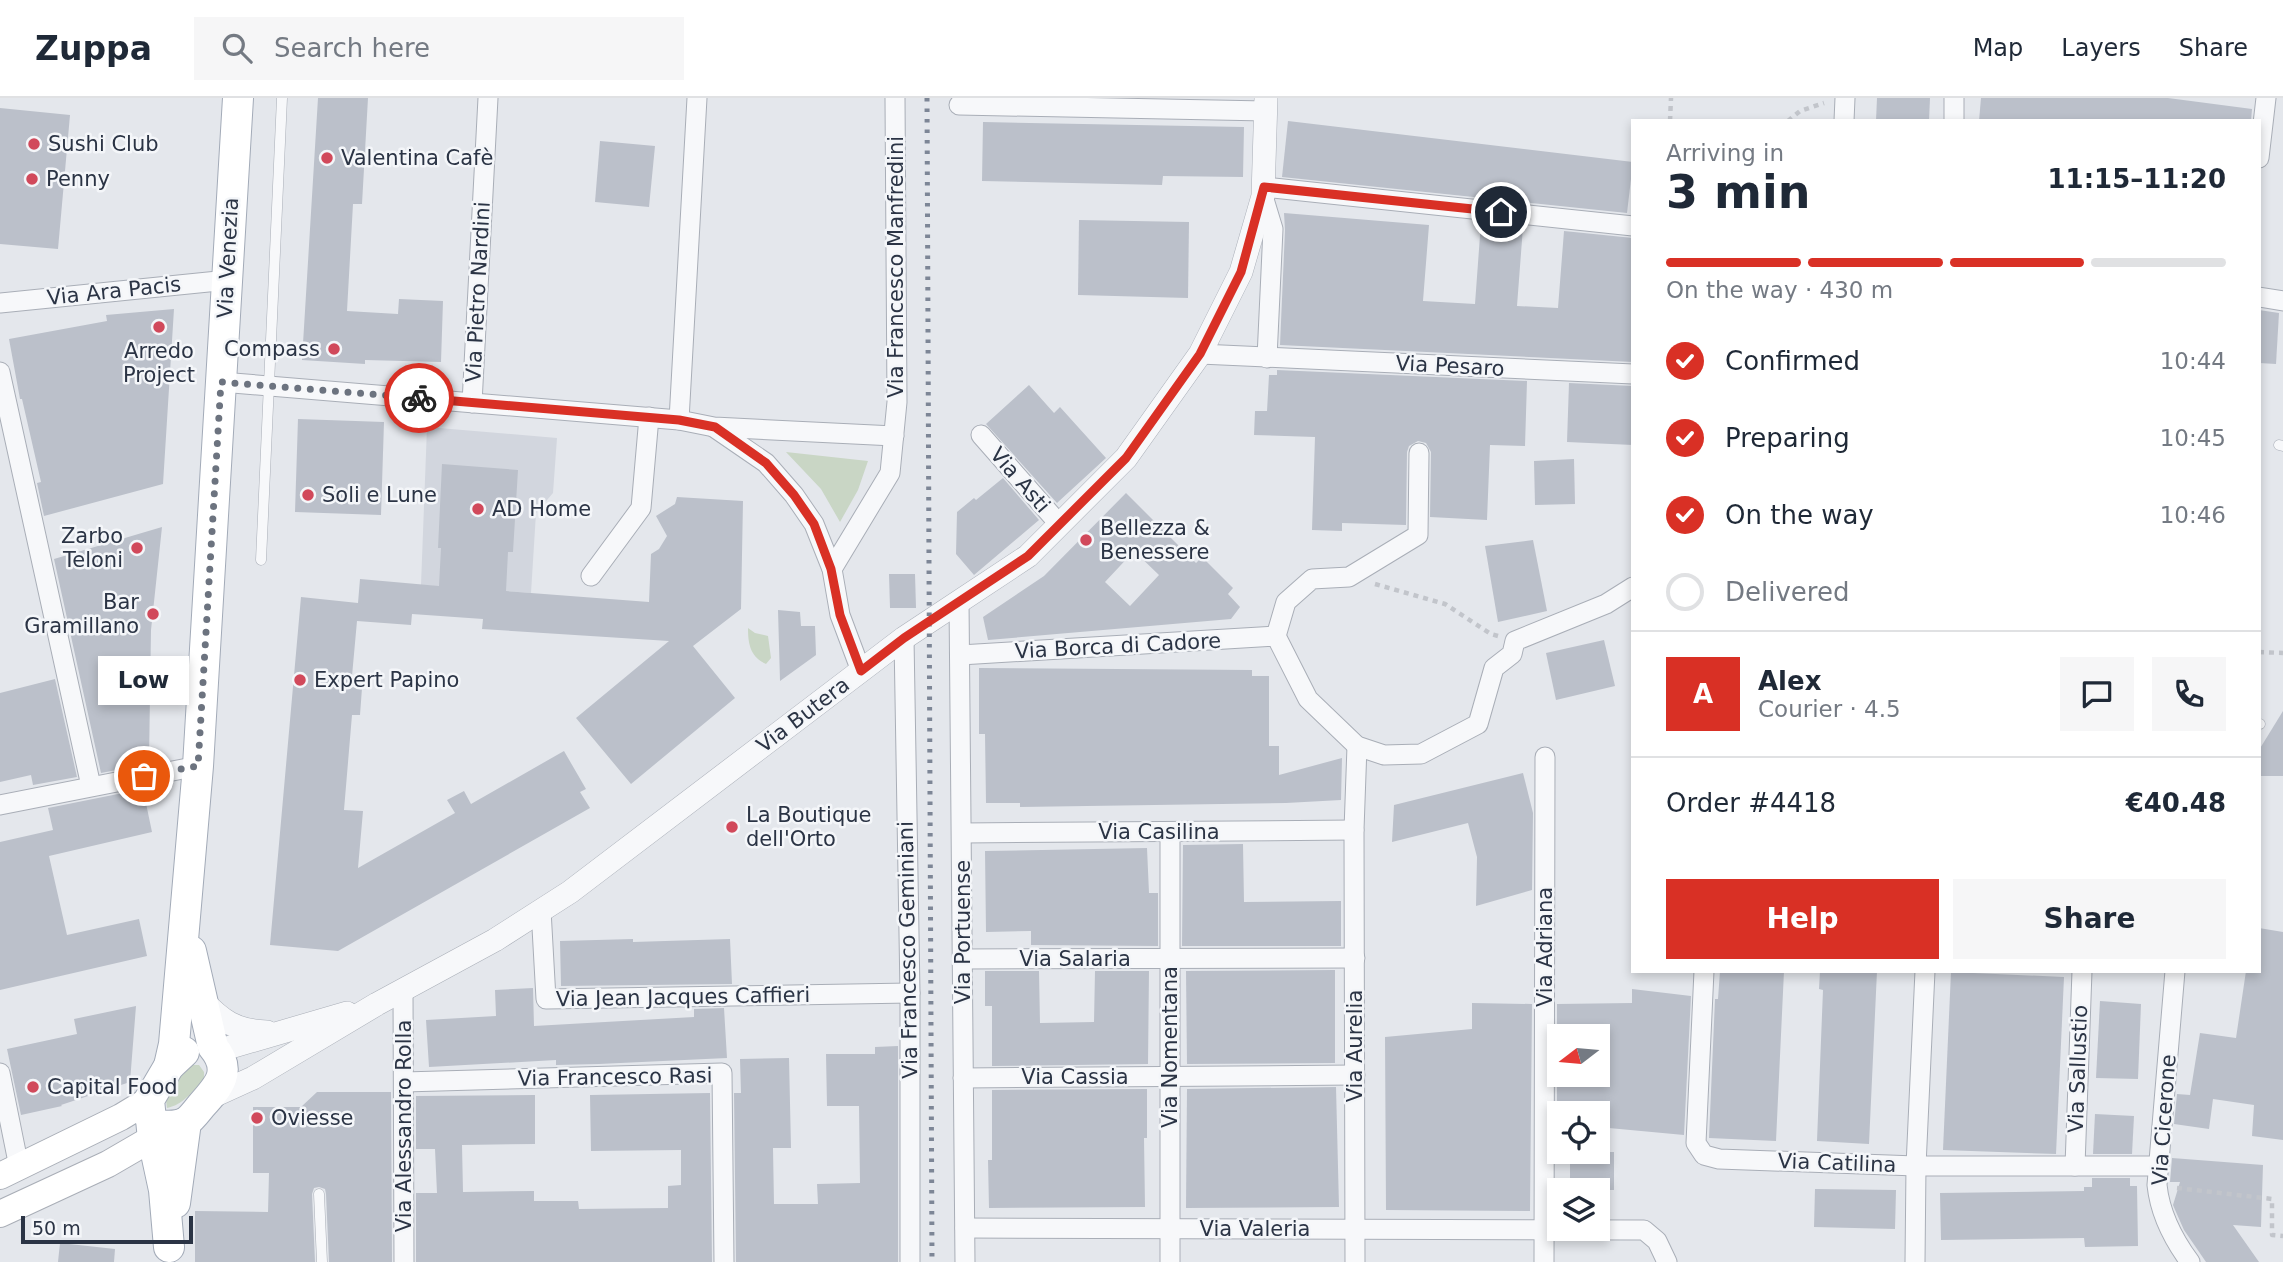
<!DOCTYPE html>
<html lang="en">
<head>
<meta charset="utf-8">
<style>
	:root { --surface:#fff; --page:#f6f6f7; --text:#1f2937; --muted:#747a83; --line:#e0e1e3; --accent:#d93025 }
	body { margin:0; font-family:"DejaVu Sans",sans-serif; background:var(--page); color:var(--text); height:100vh; display:flex; flex-direction:column; font-size:26px; white-space:nowrap }
	* { box-sizing:border-box; margin:0 }
	p { font-size:23px; color:var(--muted) }
	.icon { flex:none; width:38px; height:38px; fill:none; stroke:currentColor; stroke-width:2; stroke-linecap:round; stroke-linejoin:round }
	.map { position:relative; flex:1; overflow:hidden }
	.panel { position:absolute; left:1631px; top:21px; width:630px; height:854px; display:flex; flex-direction:column; background:var(--surface); border-radius:0px; box-shadow:0 4px 10px #0003 }
	.panel>* { flex:none }
	.needle { width:46px; rotate:254deg }
	.controls { position:absolute; left:1547px; top:926px; display:grid; gap:14px }
	.controls a { display:grid; place-items:center; width:63px; height:63px; border-radius:0px; background:var(--surface); box-shadow:0 4px 10px #0003; font-size:35px }
	.scale { position:absolute; left:21px; bottom:18px; width:172px; box-sizing:border-box; padding-left:7px; border:4px solid #2b3445; border-top:0; font-size:19px; line-height:24px; white-space:nowrap; color:#2b3445; -webkit-text-stroke:5px #f4f6f9; paint-order:stroke }
	.pin { position:absolute; display:grid; place-items:center; width:60px; height:60px; color:#fff; margin:-30px; border:4px solid #fff; border-radius:50%; box-shadow:0 2px 7px #0007 }
	.courier { position:absolute; display:grid; place-items:center; width:70px; height:70px; margin:-35px; border:5px solid #d93025; border-radius:50%; background:#fff; color:#222; box-shadow:0 2px 9px #0007 }
	.bubble { position:absolute; height:49px; border-radius:0px; background:var(--surface); box-shadow:0 4px 10px #0003; font-size:23px; font-weight:600; line-height:49px; text-align:center }
	.headline em { font-style:normal; font-weight:600 }
	.headline div { display:flex; flex-direction:column-reverse }
	.headline { display:flex; align-items:center; justify-content:space-between; height:119px; padding:0 35px }
	h1 { font-size:46px; font-weight:600; line-height:52px }
	.bar { display:grid; grid-template-columns:repeat(4,1fr); gap:10px 7px; align-content:center; height:84px; padding:0 35px }
	.bar i { height:9px; border-radius:5px; background:var(--line) }
	.bar .current { background:var(--accent) }
	.bar p { grid-column:span 4 }
	.line { display:flex; align-items:center; gap:18px; padding:0 35px; border-top:2px solid var(--line) }
	.line div { flex:1 }
	.round { display:grid; place-items:center; flex:none; width:74px; height:74px; border-radius:0px; background:var(--page) }
	ol { padding:0 35px; list-style:none }
	li { display:flex; align-items:center; gap:21px; height:77px }
	li p { margin-inline-start:auto }
	li .icon { padding:7px; border-radius:50%; background:var(--accent); color:#fff; stroke-width:4 }
	li:last-child { color:var(--muted) }
	li i { width:38px; height:38px; border:4px solid var(--line); border-radius:50% }
	.primary-button { display:flex; gap:14px; margin-top:auto; padding:14px 35px }
	.primary-button a { flex:1; height:80px; border-radius:0px; background:var(--accent); color:#fff; font-size:28px; font-weight:600; line-height:80px; text-align:center }
	.primary-button a+a { background:var(--page); color:var(--text) }
	header { display:flex; align-items:center; gap:42px; box-sizing:border-box; height:98px; padding:0 35px; background:var(--surface); border-bottom:2px solid var(--line) }
	header strong { font-size:33px }
	nav { display:flex; gap:38px; margin-inline-start:auto; font-size:24px }
	.search { width:490px; height:63px; background:var(--page); display:flex; align-items:center; gap:18px; box-sizing:border-box; padding:0 24px; border-radius:0px; color:var(--muted); font-size:26px }
	.map>svg:first-child { display:block }
</style>
</head>
<body>
<header>
<strong>Zuppa</strong>
<div class="search"><svg class="icon" aria-label="search" viewBox="0 0 24 24"><circle cx="10" cy="10" r="6"/><path d="M15 15l6 6"/></svg>Search here</div>
<nav><a>Map</a><a>Layers</a><a>Share</a></nav>
</header>
<div class="map">
<svg width="2283" height="1164" viewBox="0 0 2283 1164">
	<rect width="100%" height="100%" fill="#e4e7ec"/>
	<!-- built -->
	<path fill="#d2d6de" d="M427 329 557 340 553 395 536 415 531 495 421 487Z"/>
	<!-- green -->
	<g fill="#c9d6c5">
		<path d="M786 354 868 363 858 392 840 424 821 391Z"/>
		<path d="M748 530 755 535 768 538 771 560 766 566C750 559 748 545 748 530Z"/>
		<path d="M192 967H199L204 974V981C194 992 183 1007 167 1010L166 1002 184 971Z"/>
	</g>
	<!-- building -->
	<g fill="#bbc0ca" fill-rule="evenodd">
		<path d="M318 0H368L362 106H353L347 213 398 216 399 201 443 203 441 264 365 262V266L302 262Z"/>
		<path d="M1877 0H1930L1929 23H1876Z"/>
		<path d="M1981 0H2168L2252 11 2251 23H1979Z"/>
		<path d="M0 10 70 17 58 151 0 146Z"/>
		<path d="M1288 23 1633 64 1627 115 1282 79Z"/>
		<path d="M983 24 1244 29 1243 79 1163 78 1162 87 982 83Z"/>
		<path d="M600 43 655 48 649 109 595 104Z"/>
		<path d="M1284 115 1429 127 1423 203 1475 206 1481 124 1523 129 1517 208 1558 210 1564 133 1633 140V264L1280 247 1285 132Z"/>
		<path d="M1079 122 1189 124 1188 200 1078 197Z"/>
		<path d="M174 211 163 386 44 418 37 385 41 384 22 301H20L9 241 107 223 106 217Z"/>
		<path d="M2259 212 2279 215 2276 266 2259 265Z"/>
		<path d="M1277 272 1527 283 1525 348 1490 347 1487 422 1430 419 1431 354 1426 345 1418 343 1409 348 1407 354 1406 427 1342 425V433L1312 432 1315 339 1254 337 1255 313H1267L1269 277H1277Z"/>
		<path d="M1569 285 1633 288V347L1567 344Z"/>
		<path d="M1029 287 1054 315 1060 309 1106 360 1057 405 986 326Z"/>
		<path d="M298 321 384 324 381 417 295 414Z"/>
		<path d="M1574 361 1575 406 1535 407 1534 363Z"/>
		<path d="M442 366 518 372 513 454H508L506 493 649 504 651 456 659 451 667 438 656 418 675 406 677 399 743 403 741 511 693 548 735 600 631 686 576 620 669 543 482 531 483 521 412 516 411 527 357 523 351 589 362 590 360 617H352L344 712 363 713 358 770 455 715 447 702 464 693 471 706 564 653 586 691 580 694 590 710 338 853 270 847 301 499 358 505 360 481 439 488 441 450H438Z"/>
		<path d="M1003 380 1039 422 974 477 956 456 957 414 974 400 976 402Z"/>
		<path d="M1126 395 1196 465 1202 459 1233 490 1228 496 1240 509 1231 521 988 542 983 519 1044 478ZM1134 453 1159 477 1130 508 1105 484Z"/>
		<path d="M162 429 151 532 149 662 136 664 137 668 101 675 54 461Z"/>
		<path d="M1533 442 1547 513 1498 524 1485 448Z"/>
		<path d="M889 476H915L916 510H890Z"/>
		<path d="M778 512 800 514 801 528H815L816 557 780 583Z"/>
		<path d="M1604 542 1615 588 1556 602 1546 555Z"/>
		<path d="M979 570 1252 572V578H1269V648H1279V677L1342 660 1341 702 1286 705 1020 709V705H986L985 636H979Z"/>
		<path d="M55 581 77 679 33 687 31 677 0 684V595Z"/>
		<path d="M2283 613V678H2259V652Z"/>
		<path d="M1523 675 1533 715 1532 792 1476 808 1477 759 1468 725 1392 744 1394 707Z"/>
		<path d="M143 691 152 734 49 758 67 837 139 821 147 858 0 892V744L53 732 48 710Z"/>
		<path d="M1243 746 1244 804 1341 803V848H1182L1183 747Z"/>
		<path d="M1147 750 1149 795H1158V848L1031 847V833L986 834 985 753Z"/>
		<path d="M2259 830 2283 834V1042L2252 1038 2254 1007 2213 1001 2209 1031 2174 1026 2177 996 2190 997 2200 935 2236 940 2246 873H2259Z"/>
		<path d="M633 841V844L730 841 732 886 561 888 560 843Z"/>
		<path d="M1335 872V965L1187 966 1186 873Z"/>
		<path d="M985 873H1039L1040 925 1094 924 1095 873H1149L1148 966 992 968V908H985Z"/>
		<path d="M1720 873H1784L1776 1043 1709 1040 1715 901H1718Z"/>
		<path d="M1820 873H1877L1869 1046 1817 1043 1823 892 1819 891Z"/>
		<path d="M1951 874 2064 879 2056 1056 1943 1052Z"/>
		<path d="M533 890 534 928 694 919V911L724 910 727 960 599 966 556 967V962L429 969 426 922 496 918 495 892Z"/>
		<path d="M1632 891 1691 898 1684 1037 1598 1029V1015H1557V976H1598V938H1557V906L1632 905Z"/>
		<path d="M2100 903 2141 906 2138 981 2096 980Z"/>
		<path d="M1472 905 1532 906 1530 1113 1386 1112 1385 939 1472 931Z"/>
		<path d="M136 908 130 984 61 1007 62 1008 21 1017 7 951 77 936 74 921Z"/>
		<path d="M898 948V1164H736L734 995H741L740 961 789 960 791 1050H773L774 1106H818L817 1086 860 1085 859 1008H827L826 956H875V949Z"/>
		<path d="M1336 989 1339 1109 1186 1110 1187 991Z"/>
		<path d="M1147 991V1040H1144L1145 1109 989 1110 988 1062H992V992Z"/>
		<path d="M317 994H391L392 1164H329L326 1096 325 1091 319 1089 314 1090 312 1096 315 1164H195V1113L268 1114 269 1075H253V1009H301Z"/>
		<path d="M710 995 712 1164H416V1095H437L435 1051H416V998L535 997V1046L462 1047 463 1094 534 1093V1103H578L579 1111 668 1110V1088L681 1087V1052L591 1053 590 997Z"/>
		<path d="M2095 1016 2134 1018 2132 1056H2093Z"/>
		<rect x="1570" y="1054" width="44" height="38"/>
		<path d="M2172 1060 2263 1067 2261 1129 2233 1127 2259 1164H2206L2184 1132 2176 1114 2173 1107 2180 1084H2170Z"/>
		<path d="M2092 1080H2130V1088H2137L2138 1148 2085 1149 2084 1140 1941 1142 1940 1095 2084 1093V1089H2092Z"/>
		<path d="M1815 1091 1896 1092 1895 1131 1814 1129Z"/>
		<path d="M60 1145 115 1151 114 1164H58Z"/>
	</g>
	<g fill="none" stroke-linecap="round" stroke-linejoin="round">
		<defs>
			<g id="service">
				<path d="M2279 347 2283 348"/>
				<path d="M261 462 282 0"/>
				<path d="M2259 626H2260"/>
				<path d="M319 1096 322 1164"/>
			</g>
			<g id="minor">
				<path d="M1954 0V23"/>
				<path d="M959 7 1266 13"/>
				<path d="M1844 23 1845 0"/>
				<path d="M2259 60 2266 0"/>
				<path d="M1264 89 1633 128"/>
				<path d="M1263 98 1273 131 1267 260"/>
				<path d="M2259 199 2283 203"/>
				<path d="M0 205 228 182"/>
				<path d="M1200 256 1633 276"/>
				<path d="M0 274 91 688"/>
				<path d="M221 284 679 322 714 329 894 338"/>
				<path d="M472 305 488 0"/>
				<path d="M679 322 697 0"/>
				<path d="M715 330 766 365 794 397 814 426 832 471 840 517 861 573"/>
				<path d="M981 337 1060 427"/>
				<path d="M832 471 890 375 897 304 895 0"/>
				<path d="M591 478 641 410 649 319"/>
				<path d="M959 503 965 1164"/>
				<path d="M1276 538 1286 504 1312 481 1349 479 1418 437 1419 355"/>
				<path d="M904 540 910 895V1164"/>
				<path d="M960 557 1276 538 1308 601 1357 648 1384 657 1421 656 1478 626 1494 570 1512 556 1515 543 1606 506 1633 489"/>
				<path d="M0 707 198 668"/>
				<path d="M1170 734V1164"/>
				<path d="M963 735 1354 732"/>
				<path d="M541 812 546 901 910 895"/>
				<path d="M963 861 1355 860"/>
				<path d="M1704 873 1696 1045 1704 1057 1719 1061 1916 1068H2157"/>
				<path d="M2175 873 2157 1087C2160 1116 2173 1141 2190 1164"/>
				<path d="M403 892 404 1164"/>
				<path d="M0 975 19 1069"/>
				<path d="M963 980 1355 977"/>
				<path d="M404 984 722 975 724 1164"/>
				<path d="M2075 1068 2082 873"/>
				<path d="M965 1130 1644 1132 1657 1143 1667 1164"/>
				<path d="M1355 1164 1354 732 1357 648"/>
				<path d="M1544 1164 1545 659"/>
				<path d="M1915 1164 1916 1068 1925 873"/>
			</g>
			<g id="tertiary">
				<path d="M201 901C222 923 235 933 267 934"/>
				<path d="M217 953 347 915"/>
				<path d="M209 1000 253 980 377 906 495 842 570 794 904 540 1028 458 1126 360 1200 256 1241 174 1263 98 1266 0"/>
			</g>
			<g id="secondary">
				<path d="M0 1078 121 1019 149 1002"/>
				<path d="M0 1116 108 1066 170 1030"/>
			</g>
			<g id="primary">
				<path d="M169 968 174 946 198 668 238 0"/>
				<path d="M150 1019 158 1027C167 1028 177 1029 186 1024 191 1021 197 1013 201 1008 219 988 233 973 213 949L191 853"/>
				<path d="M175 1105 186 1024"/>
				<path d="M169 1149 164 1092 153 1041 149 1002 169 968 184 954"/>
			</g>
		</defs>
		<!-- service casing -->
		<use href="#service" stroke="#a9aeb7" stroke-width="11"/>
		<!-- minor casing -->
		<use href="#minor" stroke="#a9aeb7" stroke-width="21"/>
		<!-- tertiary casing -->
		<use href="#tertiary" stroke="#a9aeb7" stroke-width="24"/>
		<!-- secondary casing -->
		<use href="#secondary" stroke="#a9aeb7" stroke-width="28"/>
		<!-- primary casing -->
		<use href="#primary" stroke="#a3abb8" stroke-width="32"/>
		<!-- path -->
		<g stroke="#c2c5cb" stroke-width="4.5" stroke-dasharray="5 5" stroke-linecap="butt">
			<path d="M1670 23 1671 0"/>
			<path d="M1788 23 1800 13 1824 5"/>
			<path d="M1375 486 1445 506 1491 536 1498 538"/>
			<path d="M2259 554 2283 555"/>
			<path d="M2177 1090 2272 1101V1137L2283 1138"/>
		</g>
		<!-- service -->
		<use href="#service" stroke="#f7f8fa" stroke-width="10"/>
		<!-- minor -->
		<use href="#minor" stroke="#f7f8fa" stroke-width="19"/>
		<!-- tertiary -->
		<use href="#tertiary" stroke="#f7f8fa" stroke-width="23"/>
		<!-- secondary -->
		<use href="#secondary" stroke="#fff" stroke-width="26"/>
		<!-- primary -->
		<use href="#primary" stroke="#fff" stroke-width="30"/>
		<!-- rail -->
		<path stroke="#7d8696" stroke-width="5" stroke-dasharray="3.5 7" stroke-linecap="butt" d="M927 0 932 1164"/>
	</g>
	<g fill="none" stroke-linecap="round" stroke-linejoin="round">
		<!-- done -->
		<path stroke="#6c737f" stroke-width="7" stroke-dasharray="0 12.6" d="M144 678 198 668 221 284 419 300"/>
		<!-- route -->
		<path stroke="#d93025" stroke-width="9" d="M419 300 679 322 715 329 766 365 794 397 814 426 831 471 840 517 861 573 904 540 1028 458 1126 360 1200 256 1241 174 1264 89 1501 114"/>
	</g>
	<!-- markers -->
	<g fill="#d1495b" stroke="#f4f6f9" stroke-width="2.5">
		<circle cx="34" cy="46" r="7"/>
		<circle cx="327" cy="60" r="7"/>
		<circle cx="32" cy="81" r="7"/>
		<circle cx="159" cy="229" r="7"/>
		<circle cx="334" cy="251" r="7"/>
		<circle cx="308" cy="397" r="7"/>
		<circle cx="478" cy="411" r="7"/>
		<circle cx="1086" cy="442" r="7"/>
		<circle cx="137" cy="450" r="7"/>
		<circle cx="153" cy="516" r="7"/>
		<circle cx="300" cy="582" r="7"/>
		<circle cx="732" cy="729" r="7"/>
		<circle cx="33" cy="989" r="7"/>
		<circle cx="257" cy="1020" r="7"/>
	</g>
	<g text-anchor="middle" dominant-baseline="central" stroke-width="5" stroke-linejoin="round" paint-order="stroke">
		<!-- poi labels -->
		<g font-size="21" fill="#2b3445" stroke="#f4f6f9" text-anchor="start">
			<text x="48" y="46">Sushi Club</text>
			<text x="341" y="60">Valentina Cafè</text>
			<text x="46" y="81">Penny</text>
			<text x="320" y="251" text-anchor="end">Compass</text>
			<text x="159" y="253" text-anchor="middle">Arredo<tspan x="159" dy="24">Project</tspan></text>
			<text x="322" y="397">Soli e Lune</text>
			<text x="492" y="411">AD Home</text>
			<text x="1100" y="430">Bellezza &amp;<tspan x="1100" dy="24">Benessere</tspan></text>
			<text x="123" y="438" text-anchor="end">Zarbo<tspan x="123" dy="24">Teloni</tspan></text>
			<text x="139" y="504" text-anchor="end">Bar<tspan x="139" dy="24">Gramillano</tspan></text>
			<text x="314" y="582">Expert Papino</text>
			<text x="746" y="717">La Boutique<tspan x="746" dy="24">dell'Orto</tspan></text>
			<text x="47" y="989">Capital Food</text>
			<text x="271" y="1020">Oviesse</text>
		</g>
		<!-- street labels -->
		<g font-size="21" fill="#2b3445" stroke="#f4f6f9">
			<text transform="translate(228 160) rotate(-87)">Via Venezia</text>
			<text transform="translate(896 169) rotate(-90)">Via Francesco Manfredini</text>
			<text transform="translate(114 193) rotate(-6)">Via Ara Pacis</text>
			<text transform="translate(478 194) rotate(-87)">Via Pietro Nardini</text>
			<text transform="translate(1450 268) rotate(3)">Via Pesaro</text>
			<text transform="translate(1020 382) rotate(49)">Via Asti</text>
			<text transform="translate(1118 548) rotate(-3)">Via Borca di Cadore</text>
			<text transform="translate(803 617) rotate(-37)">Via Butera</text>
			<text x="1159" y="734">Via Casilina</text>
			<text transform="translate(963 834) rotate(-90)">Via Portuense</text>
			<text transform="translate(1545 849) rotate(-90)">Via Adriana</text>
			<text transform="translate(908 852) rotate(-91)">Via Francesco Geminiani</text>
			<text x="1075" y="861">Via Salaria</text>
			<text transform="translate(683 899) rotate(-1)">Via Jean Jacques Caffieri</text>
			<text transform="translate(1355 948) rotate(-90)">Via Aurelia</text>
			<text transform="translate(1170 949) rotate(-90)">Via Nomentana</text>
			<text transform="translate(2078 971) rotate(-88)">Via Sallustio</text>
			<text transform="translate(615 979) rotate(-1)">Via Francesco Rasi</text>
			<text x="1075" y="979">Via Cassia</text>
			<text transform="translate(2164 1022) rotate(-86)">Via Cicerone</text>
			<text transform="translate(404 1028) rotate(-90)">Via Alessandro Rolla</text>
			<text transform="translate(1837 1065) rotate(2)">Via Catilina</text>
			<text x="1255" y="1131">Via Valeria</text>
		</g>
	</g>
</svg>
<div class="controls">
<a><svg class="needle" viewBox="-14 -14 28 28"><path d="M0-13l5 13h-10z" fill="#e53935"/><path d="M0 13l5-13h-10z" fill="#747a83"/></svg></a>
<a><svg class="icon" aria-label="locate" viewBox="0 0 24 24"><circle cx="12" cy="12" r="6"/><path d="M12 2v4M12 18v4M2 12h4M18 12h4"/></svg></a>
<a><svg class="icon" aria-label="layers" viewBox="0 0 24 24"><path d="M12 4l9 5-9 5-9-5zM3 14l9 5 9-5"/></svg></a>
</div>
<div class="scale">50 m</div>
<div class="pin" style="left:144px;top:678px;background:#ea580c"><svg class="icon" aria-label="bag" viewBox="0 0 24 24"><path d="M5 8h14l-1 12H6zM9 8a3 3 0 0 1 6 0"/></svg></div>
<div class="pin" style="left:1501px;top:114px;background:#1f2937"><svg class="icon" aria-label="home" viewBox="0 0 24 24"><path d="M3 11l9-7 9 7M6 9v11h12V9"/></svg></div>
<div class="courier" style="left:419px;top:300px"><svg class="icon" aria-label="bike" viewBox="0 0 24 24"><circle cx="6" cy="16" r="4"/><circle cx="18" cy="16" r="4"/><path d="M6 16l4-8h5l3 8M10 8l3 8H6M13 5h3"/></svg></div>
<div class="bubble" style="left:98px;top:558px;width:91px">Low</div>
<section class="panel">
<div class="headline"><div><h1>3 min</h1><p>Arriving in</p></div><em>11:15–11:20</em></div>
<div class="bar"><i class="current"></i><i class="current"></i><i class="current"></i><i></i><p>On the way · 430 m</p></div>
<ol>
<li><svg class="icon" aria-label="check" viewBox="0 0 24 24"><path d="M5 12l5 5 9-10"/></svg>Confirmed<p>10:44</p></li>
<li><svg class="icon" aria-label="check" viewBox="0 0 24 24"><path d="M5 12l5 5 9-10"/></svg>Preparing<p>10:45</p></li>
<li><svg class="icon" aria-label="check" viewBox="0 0 24 24"><path d="M5 12l5 5 9-10"/></svg>On the way<p>10:46</p></li>
<li><i></i>Delivered</li>
</ol>
<div class="line" style="height:126px"><b class="round" style="background:var(--accent);color:#fff">A</b><div><b>Alex</b><p>Courier · 4.5</p></div><a class="round"><svg class="icon" aria-label="chat" viewBox="0 0 24 24"><path d="M4 5h16v11H9l-5 4z"/></svg></a><a class="round"><svg class="icon" aria-label="phone" viewBox="0 0 24 24"><path d="M5 4h4l2 5-3 2q2 4 5 5l2-3 5 2v4C11 20 4 13 5 4z"/></svg></a></div>
<div class="line" style="height:91px"><div>Order #4418</div><b>€40.48</b></div>
<div class="primary-button"><a>Help</a><a>Share</a></div>
</section>
</div>
</body>
</html>
